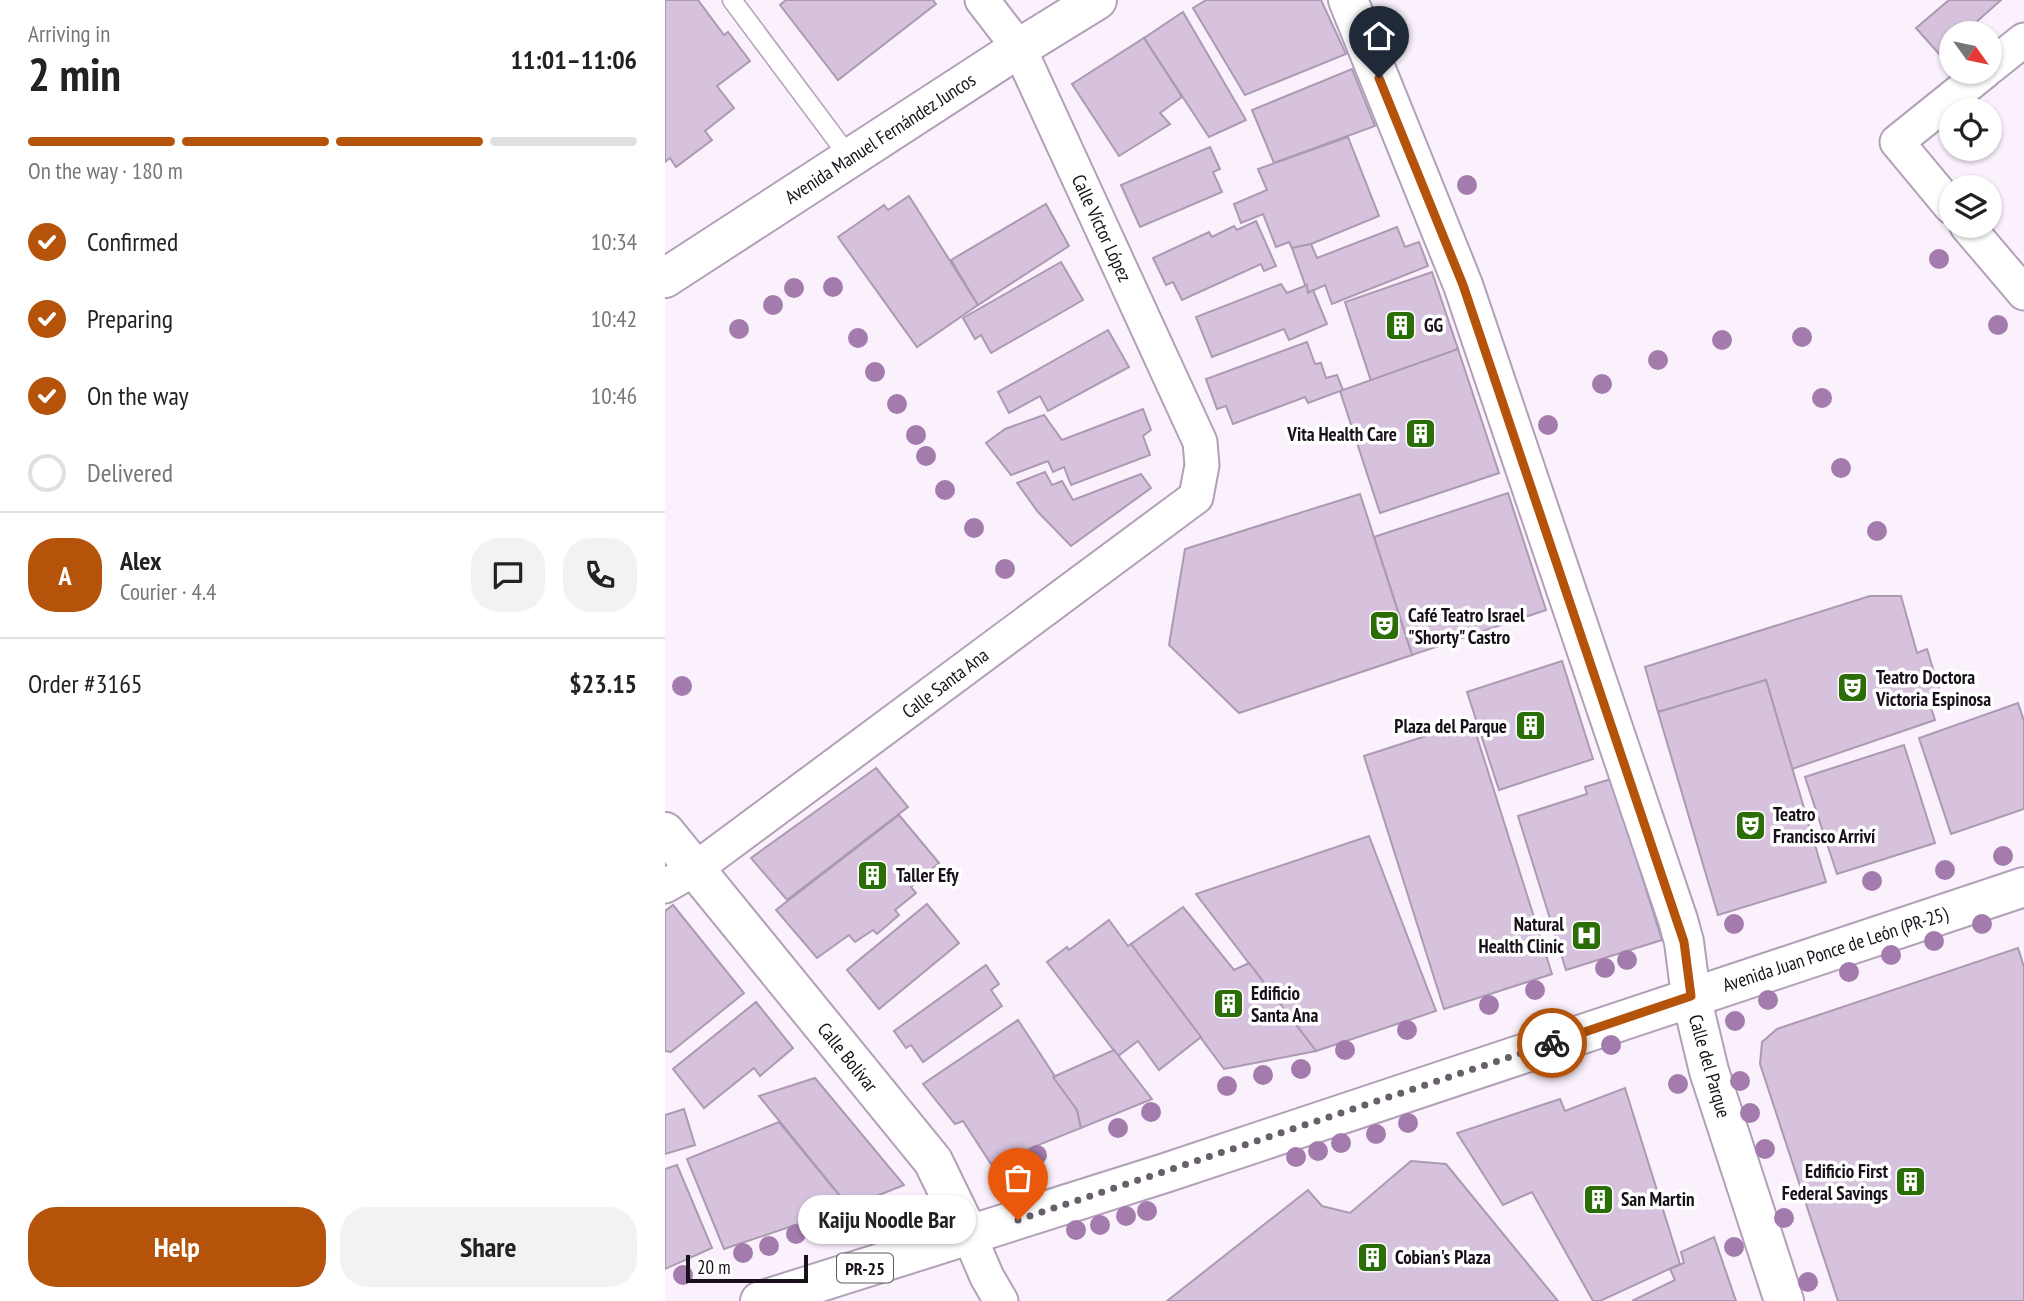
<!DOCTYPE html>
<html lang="en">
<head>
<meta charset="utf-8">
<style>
	:root { --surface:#fff; --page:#f2f2f2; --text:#222; --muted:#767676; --line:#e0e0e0; --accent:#b45309 }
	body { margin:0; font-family:"PT Sans Narrow",sans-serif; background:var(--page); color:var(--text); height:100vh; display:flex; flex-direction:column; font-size:26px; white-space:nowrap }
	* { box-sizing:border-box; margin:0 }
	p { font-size:23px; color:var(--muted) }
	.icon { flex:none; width:38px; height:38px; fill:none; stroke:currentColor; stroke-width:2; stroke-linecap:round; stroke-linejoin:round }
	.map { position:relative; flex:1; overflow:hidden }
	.sheet { display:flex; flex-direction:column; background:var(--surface); width:665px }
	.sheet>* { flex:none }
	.needle { width:46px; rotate:123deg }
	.controls { position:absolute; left:1274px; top:21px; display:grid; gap:14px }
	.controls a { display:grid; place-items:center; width:63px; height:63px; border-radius:50%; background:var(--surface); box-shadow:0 2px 5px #0004; font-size:35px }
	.scale { position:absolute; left:21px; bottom:18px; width:122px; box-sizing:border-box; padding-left:7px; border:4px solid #18111a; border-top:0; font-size:19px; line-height:24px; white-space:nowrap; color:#18111a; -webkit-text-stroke:5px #fff; paint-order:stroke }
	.pin { position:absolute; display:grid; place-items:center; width:60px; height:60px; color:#fff; margin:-72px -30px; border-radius:50% 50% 50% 0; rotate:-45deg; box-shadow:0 0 7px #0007 }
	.pin .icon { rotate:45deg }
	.courier { position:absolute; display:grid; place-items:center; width:70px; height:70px; margin:-35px; border:5px solid #b45309; border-radius:50%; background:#fff; color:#222; box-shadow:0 2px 9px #0007 }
	.bubble { position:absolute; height:49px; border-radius:24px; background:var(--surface); box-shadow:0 2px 5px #0004; font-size:23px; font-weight:700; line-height:49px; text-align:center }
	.summary em { font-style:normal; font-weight:700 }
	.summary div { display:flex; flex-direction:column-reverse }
	.summary { display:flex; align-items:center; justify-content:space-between; height:119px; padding:0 28px }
	h1 { font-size:46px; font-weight:700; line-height:52px }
	.bar { display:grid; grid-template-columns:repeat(4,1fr); gap:10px 7px; align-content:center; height:84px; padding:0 28px }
	.bar i { height:9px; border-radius:5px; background:var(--line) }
	.bar .on { background:var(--accent) }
	.bar p { grid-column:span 4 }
	.line { display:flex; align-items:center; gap:18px; padding:0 28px; border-top:2px solid var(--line) }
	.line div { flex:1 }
	.round { display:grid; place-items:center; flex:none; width:74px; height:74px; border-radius:28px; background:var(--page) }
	ol { padding:0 28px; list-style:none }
	li { display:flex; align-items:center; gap:21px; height:77px }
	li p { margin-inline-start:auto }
	li .icon { padding:7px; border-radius:50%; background:var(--accent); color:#fff; stroke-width:4 }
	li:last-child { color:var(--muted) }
	li i { width:38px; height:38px; border:4px solid var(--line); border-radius:50% }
	.cta { display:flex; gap:14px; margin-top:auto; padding:14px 28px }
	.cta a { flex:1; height:80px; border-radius:28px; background:var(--accent); color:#fff; font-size:28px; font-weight:700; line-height:80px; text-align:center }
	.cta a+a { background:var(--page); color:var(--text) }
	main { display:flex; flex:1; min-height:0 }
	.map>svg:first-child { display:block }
</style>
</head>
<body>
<main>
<section class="sheet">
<div class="summary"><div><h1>2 min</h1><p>Arriving in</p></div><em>11:01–11:06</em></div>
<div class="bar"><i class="on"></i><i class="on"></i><i class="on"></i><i></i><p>On the way · 180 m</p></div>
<ol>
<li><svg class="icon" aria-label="check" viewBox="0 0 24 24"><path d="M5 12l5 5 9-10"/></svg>Confirmed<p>10:34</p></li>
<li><svg class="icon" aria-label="check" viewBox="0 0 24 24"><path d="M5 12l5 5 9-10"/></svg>Preparing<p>10:42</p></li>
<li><svg class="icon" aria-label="check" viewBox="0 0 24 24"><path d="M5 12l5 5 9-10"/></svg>On the way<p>10:46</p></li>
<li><i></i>Delivered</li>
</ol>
<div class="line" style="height:126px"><b class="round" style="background:var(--accent);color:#fff">A</b><div><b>Alex</b><p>Courier · 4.4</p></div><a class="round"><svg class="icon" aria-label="chat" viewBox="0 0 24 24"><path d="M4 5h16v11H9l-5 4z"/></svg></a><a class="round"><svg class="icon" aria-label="phone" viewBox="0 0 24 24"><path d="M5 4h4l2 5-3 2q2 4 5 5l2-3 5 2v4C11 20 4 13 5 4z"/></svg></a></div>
<div class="line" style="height:91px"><div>Order #3165</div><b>$23.15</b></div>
<div class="cta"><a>Help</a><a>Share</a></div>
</section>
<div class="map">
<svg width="1359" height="1301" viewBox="0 0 1359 1301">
	<rect width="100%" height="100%" fill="#faf1fc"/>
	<!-- building -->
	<g fill="#d6c2dc" stroke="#ac99b2" stroke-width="2">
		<path d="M0 0H33L59 35 63 32 85 61 52 86 69 108 40 131 47 140 11 167 5 158 0 162Z"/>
		<path d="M121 0H268L271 4 173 80 115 5Z"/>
		<path d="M541 0H656L681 54 580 95 528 8Z"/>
		<path d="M1284 0H1336L1299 33H1286V45L1275 55 1251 28Z"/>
		<path d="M518 12 581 120 544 137 479 38Z"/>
		<path d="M479 38 517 97 495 113 505 124 454 156 407 84Z"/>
		<path d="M687 69 710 126 609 163 587 110Z"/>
		<path d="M683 137 714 216 646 244 627 248 624 242 611 247 598 214 576 223 569 204 602 190 593 169Z"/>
		<path d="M545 147 555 169 548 172 557 192 475 227 456 185Z"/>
		<path d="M244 196 313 305 252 347 173 237 219 205 223 210Z"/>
		<path d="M381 204 404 246 313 305 286 260Z"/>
		<path d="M591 221 611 266 599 271 596 264 517 300 508 282 501 285 488 258 544 232 547 237 569 226 572 230Z"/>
		<path d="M732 227 740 247 754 242 763 266 667 304 660 285 643 293 627 248 646 244 652 258Z"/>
		<path d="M396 262 418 300 326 353 316 335 310 339 298 318Z"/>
		<path d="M767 272 793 349 706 381 680 302Z"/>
		<path d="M616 284 622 293 642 285 643 293 648 290 662 324 624 340 619 329 547 357 531 317Z"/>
		<path d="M443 330 464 367 383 411 375 396 344 413 333 392Z"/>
		<path d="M642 342 650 364 656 363 661 378 672 375 678 390 643 403 640 397 568 424 561 406 552 409 541 379Z"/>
		<path d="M793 349 834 473 715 513 675 391Z"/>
		<path d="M478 409 486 430 478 436 485 455 406 485 399 467 388 472 383 461 346 475 321 443 340 429 379 415 397 440Z"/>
		<path d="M380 472 387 485 397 481 408 500 476 474 486 488 406 546 373 512 352 483Z"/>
		<path d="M843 493 881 610 747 655 709 537Z"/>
		<path d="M695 494 747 655 574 713 504 645 520 549Z"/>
		<path d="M1205 596H1236L1252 653 1262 649 1276 695 1263 698 1270 720 1127 769 1101 680 993 712 980 667Z"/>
		<path d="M897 661 928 759 834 790 802 692Z"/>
		<path d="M1101 680 1161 882 1053 915 993 712Z"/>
		<path d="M1353 703 1359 721V809L1286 834 1254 738Z"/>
		<path d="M807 721 887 974 779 1009 699 756Z"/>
		<path d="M1239 745 1270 843 1172 874 1140 777Z"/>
		<path d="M211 768 243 807 122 900 86 858Z"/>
		<path d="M946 779 997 940 901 970 853 816 922 794 920 787Z"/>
		<path d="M234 815 274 863 246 887 251 893 230 910 234 915 212 934 208 930 190 942 184 935 152 958 111 910Z"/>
		<path d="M704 836 771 1011 651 1051 531 894Z"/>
		<path d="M262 904 294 943 214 1009 182 970Z"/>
		<path d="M8 905 79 993 6 1052 0 1051V911Z"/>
		<path d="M518 907 569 970 584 963 651 1051 559 1069 466 944Z"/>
		<path d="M444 920 463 946 466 944 536 1037 494 1070 473 1041 453 1056 382 962 402 947 404 950Z"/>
		<path d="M1353 948 1359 967V1301H1173L1095 1064 1097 1042 1112 1029Z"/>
		<path d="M321 965 334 984 326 990 337 1006 258 1062 246 1045 241 1048 229 1031Z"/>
		<path d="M91 1002 128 1048 95 1076 89 1068 39 1108 8 1069Z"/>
		<path d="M353 1020 412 1110 416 1128 326 1164 298 1121 290 1124 258 1084Z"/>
		<path d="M449 1050 487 1099 416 1128 412 1110 388 1077Z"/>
		<path d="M150 1078 239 1185 184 1207 94 1096Z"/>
		<path d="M960 1088 1015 1264 935 1301H928L867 1192 838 1205 792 1133 895 1099 900 1111Z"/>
		<path d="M19 1109 30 1145 0 1154V1115Z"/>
		<path d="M114 1122 184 1207 59 1249 22 1159Z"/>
		<path d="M746 1161 781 1164 893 1301H502L643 1190 657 1206 685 1213Z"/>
		<path d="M12 1165 47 1248 0 1269V1169Z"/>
		<path d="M1049 1237 1071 1301H967L1010 1280 1005 1269 1019 1263 1016 1252Z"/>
	</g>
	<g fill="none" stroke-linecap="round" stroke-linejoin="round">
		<defs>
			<path id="lane" d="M67 0 185 158"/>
			<g id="street">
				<path d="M1325 67 1359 40"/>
				<path d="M1286 207 1232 142 1319 72"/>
				<path d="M1302 226 1359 293"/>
				<path d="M0 886 30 869 531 497 537 465 535 442 354 48 317 0"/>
				<path d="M304 1235 322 1277 336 1301"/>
			</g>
			<g id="secondary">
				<path d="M683 0 798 285 1013 920 1019 942 1026 996 1044 1071 1119 1301"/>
				<path d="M0 278 354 48 432 0"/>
				<path d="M0 832 268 1161 304 1235"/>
			</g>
			<path id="primary" d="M95 1301 500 1173 1359 887"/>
		</defs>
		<!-- lane casing -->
		<use href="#lane" stroke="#b29fb8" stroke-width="21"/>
		<!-- street casing -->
		<use href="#street" stroke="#b29fb8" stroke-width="37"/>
		<!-- secondary casing -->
		<use href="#secondary" stroke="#b29fb8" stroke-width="42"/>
		<!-- primary casing -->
		<use href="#primary" stroke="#b29fb8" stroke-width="42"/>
		<!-- lane -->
		<use href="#lane" stroke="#fff" stroke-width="18"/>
		<!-- street -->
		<use href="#street" stroke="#fff" stroke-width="33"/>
		<!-- secondary -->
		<use href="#secondary" stroke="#fff" stroke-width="38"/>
		<!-- primary -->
		<use href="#primary" stroke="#fff" stroke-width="38"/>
	</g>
	<!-- trees -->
	<g fill="#a37cad">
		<circle cx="802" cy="185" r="10"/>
		<circle cx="1274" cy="259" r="10"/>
		<circle cx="168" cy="287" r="10"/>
		<circle cx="129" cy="288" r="10"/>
		<circle cx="108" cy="305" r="10"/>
		<circle cx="1333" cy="325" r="10"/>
		<circle cx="74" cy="329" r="10"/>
		<circle cx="1137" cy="337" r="10"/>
		<circle cx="193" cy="338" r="10"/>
		<circle cx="1057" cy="340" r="10"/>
		<circle cx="993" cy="360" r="10"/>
		<circle cx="210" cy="372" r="10"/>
		<circle cx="937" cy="384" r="10"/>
		<circle cx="1157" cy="398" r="10"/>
		<circle cx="232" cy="404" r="10"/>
		<circle cx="883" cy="425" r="10"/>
		<circle cx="251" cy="435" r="10"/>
		<circle cx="261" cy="456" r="10"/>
		<circle cx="1176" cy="468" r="10"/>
		<circle cx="280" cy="490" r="10"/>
		<circle cx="309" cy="528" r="10"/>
		<circle cx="1212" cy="531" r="10"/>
		<circle cx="340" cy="569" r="10"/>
		<circle cx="17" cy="686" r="10"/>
		<circle cx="1338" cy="856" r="10"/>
		<circle cx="1280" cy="870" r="10"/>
		<circle cx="1207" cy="881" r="10"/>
		<circle cx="1069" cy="924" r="10"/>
		<circle cx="1317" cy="924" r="10"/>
		<circle cx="1269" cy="941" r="10"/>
		<circle cx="1226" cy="955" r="10"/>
		<circle cx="962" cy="960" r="10"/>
		<circle cx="940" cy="968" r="10"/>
		<circle cx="1184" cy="972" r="10"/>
		<circle cx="870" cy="990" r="10"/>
		<circle cx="1103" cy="1000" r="10"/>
		<circle cx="824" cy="1005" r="10"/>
		<circle cx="1070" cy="1021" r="10"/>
		<circle cx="742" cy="1030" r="10"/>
		<circle cx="946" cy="1045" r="10"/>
		<circle cx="680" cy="1050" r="10"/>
		<circle cx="902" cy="1060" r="10"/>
		<circle cx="636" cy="1069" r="10"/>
		<circle cx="598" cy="1075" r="10"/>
		<circle cx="1075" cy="1081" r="10"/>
		<circle cx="1013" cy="1084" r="10"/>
		<circle cx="562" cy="1086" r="10"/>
		<circle cx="486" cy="1112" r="10"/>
		<circle cx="1085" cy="1113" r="10"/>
		<circle cx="743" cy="1123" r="10"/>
		<circle cx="453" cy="1128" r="10"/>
		<circle cx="711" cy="1134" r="10"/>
		<circle cx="676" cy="1143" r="10"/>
		<circle cx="1100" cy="1149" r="10"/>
		<circle cx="653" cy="1151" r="10"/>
		<circle cx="372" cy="1155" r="10"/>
		<circle cx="631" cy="1157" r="10"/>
		<circle cx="482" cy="1211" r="10"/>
		<circle cx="461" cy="1216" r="10"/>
		<circle cx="1119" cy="1218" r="10"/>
		<circle cx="435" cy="1225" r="10"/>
		<circle cx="158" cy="1229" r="10"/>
		<circle cx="411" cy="1230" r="10"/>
		<circle cx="131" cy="1234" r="10"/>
		<circle cx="104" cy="1246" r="10"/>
		<circle cx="1069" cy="1247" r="10"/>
		<circle cx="78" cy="1253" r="10"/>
		<circle cx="18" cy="1275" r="10"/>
		<circle cx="1143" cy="1282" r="10"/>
	</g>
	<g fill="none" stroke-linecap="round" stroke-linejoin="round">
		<!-- done -->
		<path stroke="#675f69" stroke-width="7" stroke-dasharray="0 12.6" d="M353 1220 887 1043"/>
		<!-- route -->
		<path stroke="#b45309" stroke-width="9" d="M714 78 798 285 1019 942 1026 996 887 1043"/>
	</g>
	<!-- icons -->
	<defs>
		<symbol id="building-square" viewBox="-11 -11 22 22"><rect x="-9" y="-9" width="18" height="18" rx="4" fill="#2b6e08" stroke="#fff"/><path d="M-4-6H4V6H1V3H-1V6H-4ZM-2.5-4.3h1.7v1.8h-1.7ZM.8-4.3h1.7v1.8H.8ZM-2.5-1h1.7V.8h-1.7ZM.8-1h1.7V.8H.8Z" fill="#fff"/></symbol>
		<symbol id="theatre-square" viewBox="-11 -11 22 22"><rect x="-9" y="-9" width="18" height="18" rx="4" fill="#2b6e08" stroke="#fff"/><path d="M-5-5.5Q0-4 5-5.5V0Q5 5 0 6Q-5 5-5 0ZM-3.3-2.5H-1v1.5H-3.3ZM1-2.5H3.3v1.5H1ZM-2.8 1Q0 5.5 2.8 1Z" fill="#fff"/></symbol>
		<symbol id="hospital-square" viewBox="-11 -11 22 22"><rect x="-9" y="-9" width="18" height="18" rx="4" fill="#2b6e08" stroke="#fff"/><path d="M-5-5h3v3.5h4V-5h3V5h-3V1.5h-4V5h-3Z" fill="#fff"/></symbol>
	</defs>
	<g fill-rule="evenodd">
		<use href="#building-square" x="718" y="308" width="35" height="35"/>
		<use href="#building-square" x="738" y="416" width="35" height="35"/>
		<use href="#theatre-square" x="702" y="608" width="35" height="35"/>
		<use href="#theatre-square" x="1170" y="670" width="35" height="35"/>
		<use href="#building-square" x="848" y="708" width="35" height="35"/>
		<use href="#theatre-square" x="1068" y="808" width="35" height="35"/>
		<use href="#building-square" x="190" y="858" width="35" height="35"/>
		<use href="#hospital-square" x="904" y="918" width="35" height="35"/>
		<use href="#building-square" x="546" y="986" width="35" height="35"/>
		<use href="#building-square" x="1228" y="1164" width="35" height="35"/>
		<use href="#building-square" x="916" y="1182" width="35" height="35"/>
		<use href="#building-square" x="690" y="1240" width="35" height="35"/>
	</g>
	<g text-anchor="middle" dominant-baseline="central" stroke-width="7" stroke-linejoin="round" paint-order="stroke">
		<!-- shield labels -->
		<rect fill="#fff" stroke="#5d585f" stroke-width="2" x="172" y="1253.5" width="56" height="29" rx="5"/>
		<g font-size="18" font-weight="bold" fill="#18111a">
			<text x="200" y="1268">PR-25</text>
		</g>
		<!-- street labels -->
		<g font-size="19" fill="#18111a" stroke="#fff">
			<text transform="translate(215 138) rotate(-33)">Avenida Manuel Fernández Juncos</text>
			<text transform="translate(437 228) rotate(65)">Calle Víctor López</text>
			<text transform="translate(280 683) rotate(-37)">Calle Santa Ana</text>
			<text transform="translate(1170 949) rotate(-18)">Avenida Juan Ponce de León (PR-25)</text>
			<text transform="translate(183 1057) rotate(51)">Calle Bolívar</text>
			<text transform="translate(1045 1066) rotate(74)">Calle del Parque</text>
		</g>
		<!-- poi labels -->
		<g font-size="19" font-weight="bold" fill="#18111a" stroke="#fff" text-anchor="start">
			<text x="759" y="325">GG</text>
			<text x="732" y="434" text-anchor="end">Vita Health Care</text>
			<text x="743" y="615">Café Teatro Israel<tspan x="743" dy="22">"Shorty" Castro</tspan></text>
			<text x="1211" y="677">Teatro Doctora<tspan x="1211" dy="22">Victoria Espinosa</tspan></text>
			<text x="842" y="726" text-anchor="end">Plaza del Parque</text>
			<text x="1108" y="814">Teatro<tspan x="1108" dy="22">Francisco Arriví</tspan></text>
			<text x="231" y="875">Taller Efy</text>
			<text x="899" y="924" text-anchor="end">Natural<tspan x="899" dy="22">Health Clinic</tspan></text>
			<text x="586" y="993">Edificio<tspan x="586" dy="22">Santa Ana</tspan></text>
			<text x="1223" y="1171" text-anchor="end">Edificio First<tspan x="1223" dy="22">Federal Savings</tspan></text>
			<text x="956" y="1199">San Martin</text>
			<text x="730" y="1257">Cobian's Plaza</text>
		</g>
	</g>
</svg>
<div class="controls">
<a><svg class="needle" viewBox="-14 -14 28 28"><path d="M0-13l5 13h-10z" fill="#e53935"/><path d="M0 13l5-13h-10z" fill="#767676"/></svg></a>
<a><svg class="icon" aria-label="locate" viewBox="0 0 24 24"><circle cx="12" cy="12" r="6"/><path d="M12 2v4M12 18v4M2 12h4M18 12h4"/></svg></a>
<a><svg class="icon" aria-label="layers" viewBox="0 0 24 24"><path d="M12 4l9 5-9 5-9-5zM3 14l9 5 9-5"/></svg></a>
</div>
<div class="scale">20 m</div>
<div class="pin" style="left:353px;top:1220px;background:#ea580c"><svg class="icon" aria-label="bag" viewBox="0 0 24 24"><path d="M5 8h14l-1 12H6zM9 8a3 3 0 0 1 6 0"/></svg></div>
<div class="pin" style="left:714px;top:78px;background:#1f2937"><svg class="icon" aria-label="home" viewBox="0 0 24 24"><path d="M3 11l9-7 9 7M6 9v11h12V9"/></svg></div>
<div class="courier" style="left:887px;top:1043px"><svg class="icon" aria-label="bike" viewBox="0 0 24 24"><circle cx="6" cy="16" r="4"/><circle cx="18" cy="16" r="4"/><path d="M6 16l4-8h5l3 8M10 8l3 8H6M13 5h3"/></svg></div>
<div class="bubble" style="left:133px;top:1195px;width:178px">Kaiju Noodle Bar</div>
</div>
</main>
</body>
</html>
